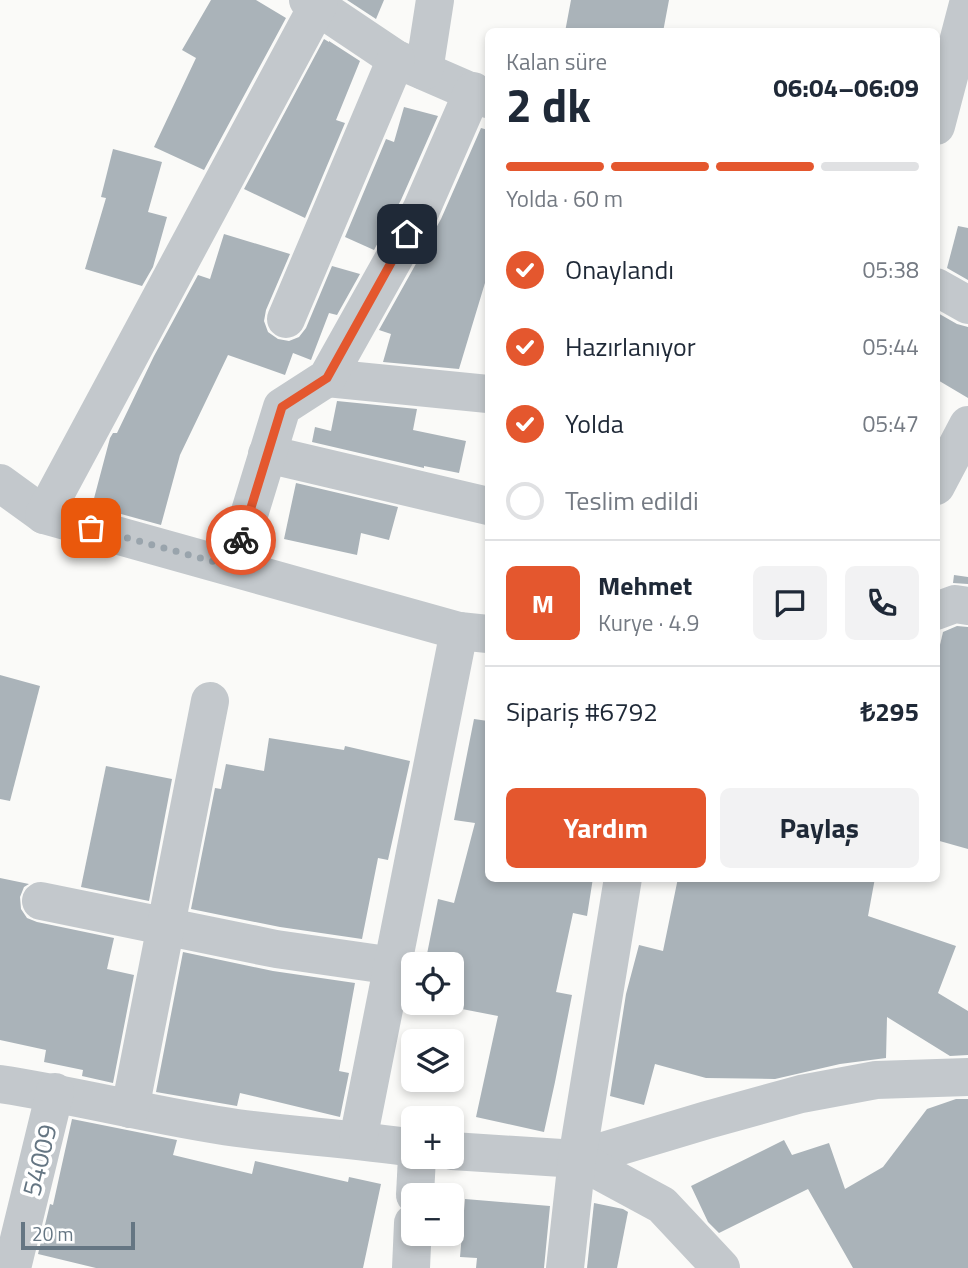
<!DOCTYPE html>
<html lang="tr">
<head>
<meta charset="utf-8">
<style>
	:root { --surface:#fff; --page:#f2f2f3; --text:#1f2937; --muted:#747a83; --line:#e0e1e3; --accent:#e4572e }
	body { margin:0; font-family:"Titillium Web",sans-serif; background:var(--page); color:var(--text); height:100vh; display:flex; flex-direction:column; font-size:26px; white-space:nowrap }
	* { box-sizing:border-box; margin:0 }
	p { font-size:23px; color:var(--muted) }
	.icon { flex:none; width:38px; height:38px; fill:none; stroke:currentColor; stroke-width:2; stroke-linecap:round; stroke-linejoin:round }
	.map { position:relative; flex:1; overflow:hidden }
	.side { position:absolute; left:485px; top:28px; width:455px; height:854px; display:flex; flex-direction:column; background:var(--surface); border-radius:10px; box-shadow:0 4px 10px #0003 }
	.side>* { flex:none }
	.fabs { position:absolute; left:401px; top:952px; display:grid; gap:14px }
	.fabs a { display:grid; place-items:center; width:63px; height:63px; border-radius:10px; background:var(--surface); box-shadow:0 4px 10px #0003; font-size:35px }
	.scale { position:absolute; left:21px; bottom:18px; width:114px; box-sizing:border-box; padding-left:7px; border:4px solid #657683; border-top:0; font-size:19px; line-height:24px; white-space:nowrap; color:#657683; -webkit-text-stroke:5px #fff; paint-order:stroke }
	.pin { position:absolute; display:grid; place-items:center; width:60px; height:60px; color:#fff; margin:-30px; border-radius:14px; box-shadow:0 4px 10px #0006 }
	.courier { position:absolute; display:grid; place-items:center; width:70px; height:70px; margin:-35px; border:5px solid #e4572e; border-radius:50%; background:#fff; color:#222; box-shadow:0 2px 9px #0007 }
	.headline em { font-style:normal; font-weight:700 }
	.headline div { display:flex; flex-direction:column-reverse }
	.headline { display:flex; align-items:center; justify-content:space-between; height:119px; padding:0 21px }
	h1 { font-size:46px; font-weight:700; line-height:52px }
	.bar { display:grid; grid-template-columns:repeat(4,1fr); gap:10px 7px; align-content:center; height:84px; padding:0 21px }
	.bar i { height:9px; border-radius:5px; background:var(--line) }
	.bar .active { background:var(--accent) }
	.bar p { grid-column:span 4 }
	.line { display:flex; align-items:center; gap:18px; padding:0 21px; border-top:2px solid var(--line) }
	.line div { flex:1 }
	.round { display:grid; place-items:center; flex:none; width:74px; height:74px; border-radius:10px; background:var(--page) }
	ol { padding:0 21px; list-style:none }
	li { display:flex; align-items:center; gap:21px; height:77px }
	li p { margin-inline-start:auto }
	li .icon { padding:7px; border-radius:50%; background:var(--accent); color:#fff; stroke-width:4 }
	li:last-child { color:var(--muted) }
	li i { width:38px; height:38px; border:4px solid var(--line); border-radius:50% }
	.button { display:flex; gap:14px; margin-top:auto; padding:14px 21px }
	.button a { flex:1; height:80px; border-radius:10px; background:var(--accent); color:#fff; font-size:28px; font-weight:700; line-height:80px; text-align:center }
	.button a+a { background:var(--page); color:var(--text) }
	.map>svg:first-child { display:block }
</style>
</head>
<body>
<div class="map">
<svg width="968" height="1268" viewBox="0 0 968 1268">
	<rect width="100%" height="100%" fill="#fafaf8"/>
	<!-- building -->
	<g fill="#aab3b9">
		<path d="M211 0H256L286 18 204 170 154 147 196 58 182 50Z"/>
		<path d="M347 0H384L376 19Z"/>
		<path d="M571 0H669L663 32H565Z"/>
		<path d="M324 39 329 42V41L360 61 336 120 345 123 305 218 244 189Z"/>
		<path d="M404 107 438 116 401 200 374 250 345 237 386 139 394 142Z"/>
		<path d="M481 128 488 130V273L459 369 383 362 391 334 379 330 441 219Z"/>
		<path d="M113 149 162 162 148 212 167 217 153 267 142 286 85 269 106 198 101 197Z"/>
		<path d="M958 226 968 228V280L947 268Z"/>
		<path d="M224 234 290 254 266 310 264 321 268 332 278 339 289 341 299 337 306 328 332 266 360 274 337 315 329 313 311 360 293 353 285 375 228 355 180 455 161 525 92 506 110 438 113 433H117L154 356 198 275 210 279Z"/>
		<path d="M936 312 957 324 968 327V398L936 379Z"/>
		<path d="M337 401 417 409 413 430 466 441 459 473 424 466V468L312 442 315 427 331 431Z"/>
		<path d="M296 483 398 507 389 540 361 533 357 555 284 539Z"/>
		<path d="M954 575 968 577V584L953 583Z"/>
		<path d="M957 626 968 627V849L936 840V662L943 632Z"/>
		<path d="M0 675 40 686 10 801 0 799Z"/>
		<path d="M474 719 488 721V878H593L587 916 573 913 556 992 572 995 555 1082 544 1132 476 1117 498 1016 431 1003H452V964H425L438 899 454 903 475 823 454 820Z"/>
		<path d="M269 738 344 750 345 746 410 761 388 860 378 858 362 939 280 927 191 909 215 788 221 789 226 764 264 771Z"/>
		<path d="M106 766 172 779 149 901 81 887Z"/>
		<path d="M0 878 29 884 24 887 20 897 21 909 27 918 37 922 114 938 107 969 134 975 113 1083 82 1076 83 1070 44 1062 46 1050 0 1040Z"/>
		<path d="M678 878H875L868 916 956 946 938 993 968 1011V1055L950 1056 887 1017 886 1058 840 1064 775 1079 706 1078 655 1064 644 1105 610 1096 626 994 639 945 663 951Z"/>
		<path d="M183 952 273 971 355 983 339 1071 349 1073 340 1117 240 1093 237 1106 156 1092Z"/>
		<path d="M956 1099H968V1268H853L808 1189 719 1233 708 1222 691 1186 784 1140 792 1155 829 1143 845 1189 883 1167 927 1109Z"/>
		<path d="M72 1119 177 1140 173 1155 252 1174 255 1161 348 1182 349 1177 381 1184 363 1268H96L38 1254 50 1204 53 1205Z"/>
		<path d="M465 1199 550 1206 544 1268H476L477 1258 460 1257Z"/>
		<path d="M594 1203 623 1209 628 1212 617 1268H587Z"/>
	</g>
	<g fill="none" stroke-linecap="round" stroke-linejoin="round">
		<!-- minor -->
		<g stroke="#c3c8cc" stroke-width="38">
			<path d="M308 0 396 59 488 99"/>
			<path d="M424 71 435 0"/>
			<path d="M936 126 968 4"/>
			<path d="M936 287 968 305"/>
			<path d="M286 319 396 59"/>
			<path d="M327 378 488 394"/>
			<path d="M267 454 488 506"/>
			<path d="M0 483 44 515 459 631 488 634"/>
			<path d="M936 486 968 425"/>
			<path d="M44 515 318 5 319 0"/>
			<path d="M233 567 282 407 327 378 421 210 473 91"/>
			<path d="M936 611 955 604 968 606"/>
			<path d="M41 901 276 949 394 966"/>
			<path d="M0 1084C80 1096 158 1117 237 1128 296 1136 355 1139 413 1148"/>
			<path d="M130 1109 210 701"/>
			<path d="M358 1140 459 631"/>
			<path d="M452 1151 577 1159 707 1120 801 1094 876 1080 968 1077"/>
			<path d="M577 1159 662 1205 721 1268"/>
			<path d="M415 1195 417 1157"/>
			<path d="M12 1268 55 1092"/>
			<path d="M411 1268 413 1223"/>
			<path d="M565 1268 577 1159 623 878"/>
		</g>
	</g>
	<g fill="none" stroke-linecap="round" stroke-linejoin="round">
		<!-- done -->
		<path stroke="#99a4ac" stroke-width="7" stroke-dasharray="0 12.6" d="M91 528 233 567 241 540"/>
		<!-- route -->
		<path stroke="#e4572e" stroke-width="9" d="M241 540 282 407 327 378 407 234"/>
	</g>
	<g text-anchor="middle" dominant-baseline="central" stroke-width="7" stroke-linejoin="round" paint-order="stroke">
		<!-- street labels -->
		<g font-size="26" fill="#657683" stroke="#fff">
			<text transform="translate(39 1160) rotate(-76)">54009</text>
		</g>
	</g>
</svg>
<div class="fabs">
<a><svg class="icon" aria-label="locate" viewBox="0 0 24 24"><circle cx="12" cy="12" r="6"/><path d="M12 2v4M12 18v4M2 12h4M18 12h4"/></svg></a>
<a><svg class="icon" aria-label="layers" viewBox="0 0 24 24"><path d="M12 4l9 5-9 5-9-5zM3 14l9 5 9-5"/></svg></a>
<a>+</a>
<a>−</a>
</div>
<div class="scale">20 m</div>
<div class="pin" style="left:91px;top:528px;background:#ea580c"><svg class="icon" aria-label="bag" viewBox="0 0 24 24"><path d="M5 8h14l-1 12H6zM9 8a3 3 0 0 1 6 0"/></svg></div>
<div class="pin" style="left:407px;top:234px;background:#1f2937"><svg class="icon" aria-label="home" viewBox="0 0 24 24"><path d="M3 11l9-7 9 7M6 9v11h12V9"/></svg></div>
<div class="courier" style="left:241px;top:540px"><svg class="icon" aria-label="bike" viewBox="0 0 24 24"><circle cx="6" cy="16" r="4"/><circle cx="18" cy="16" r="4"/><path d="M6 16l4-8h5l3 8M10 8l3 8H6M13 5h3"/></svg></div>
<section class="side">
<div class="headline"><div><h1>2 dk</h1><p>Kalan süre</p></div><em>06:04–06:09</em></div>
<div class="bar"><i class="active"></i><i class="active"></i><i class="active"></i><i></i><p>Yolda · 60 m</p></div>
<ol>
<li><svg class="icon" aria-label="check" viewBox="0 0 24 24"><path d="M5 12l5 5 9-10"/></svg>Onaylandı<p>05:38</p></li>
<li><svg class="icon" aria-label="check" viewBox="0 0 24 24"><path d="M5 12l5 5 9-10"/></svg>Hazırlanıyor<p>05:44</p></li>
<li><svg class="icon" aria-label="check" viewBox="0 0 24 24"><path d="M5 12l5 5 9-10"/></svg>Yolda<p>05:47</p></li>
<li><i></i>Teslim edildi</li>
</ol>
<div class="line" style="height:126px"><b class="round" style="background:var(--accent);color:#fff">M</b><div><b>Mehmet</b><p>Kurye · 4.9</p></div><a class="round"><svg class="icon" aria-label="chat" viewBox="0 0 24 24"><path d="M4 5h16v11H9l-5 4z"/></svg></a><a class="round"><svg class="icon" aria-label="phone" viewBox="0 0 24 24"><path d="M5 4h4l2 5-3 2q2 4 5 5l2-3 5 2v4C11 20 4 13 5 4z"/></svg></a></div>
<div class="line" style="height:91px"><div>Sipariş #6792</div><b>₺295</b></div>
<div class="button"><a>Yardım</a><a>Paylaş</a></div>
</section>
</div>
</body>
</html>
